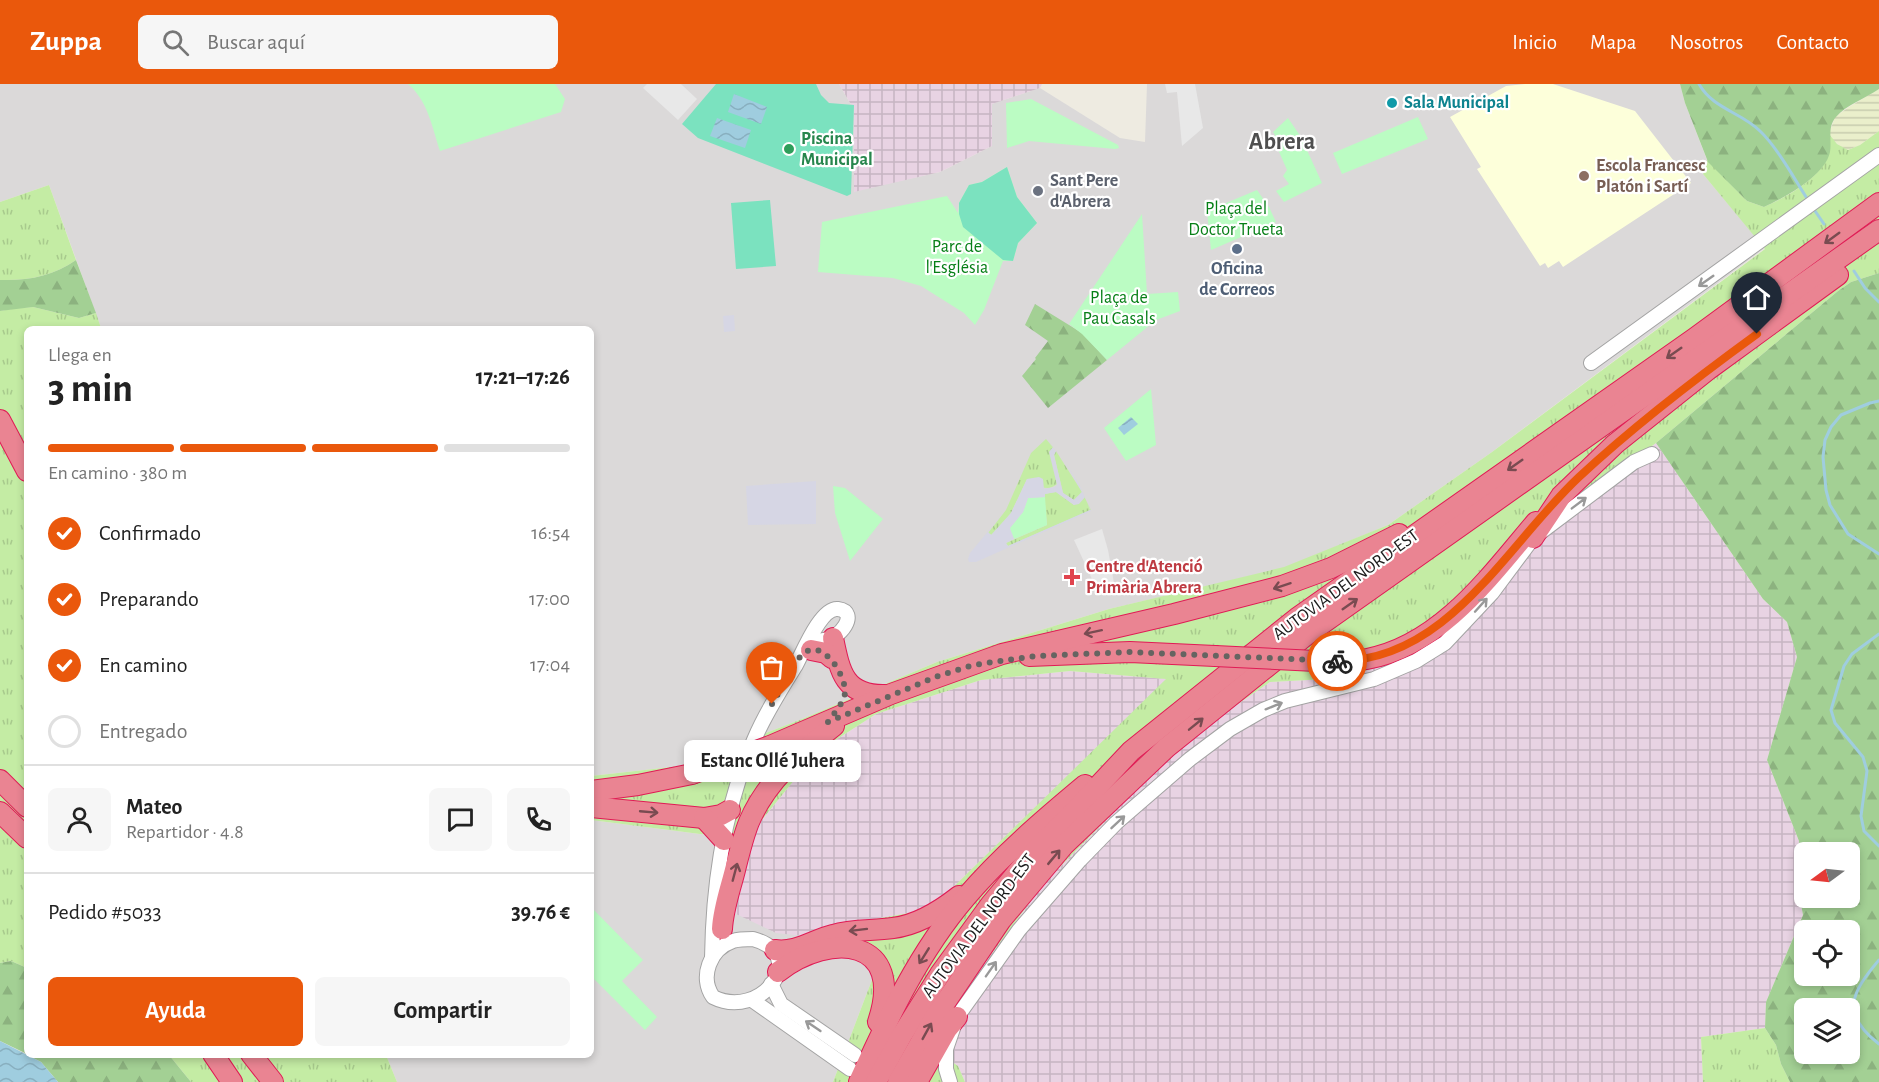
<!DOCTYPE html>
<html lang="es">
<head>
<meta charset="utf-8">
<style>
	:root { --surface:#fff; --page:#f6f6f6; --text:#222; --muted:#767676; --line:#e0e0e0; --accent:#ea580c }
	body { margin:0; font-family:"Alegreya Sans",sans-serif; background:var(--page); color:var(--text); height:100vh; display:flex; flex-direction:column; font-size:22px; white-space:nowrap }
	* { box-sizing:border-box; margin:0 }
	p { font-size:20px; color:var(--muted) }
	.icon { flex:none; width:33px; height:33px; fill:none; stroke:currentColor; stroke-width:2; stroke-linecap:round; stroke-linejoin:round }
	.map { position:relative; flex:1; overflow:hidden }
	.panel { position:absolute; left:24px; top:242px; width:570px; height:732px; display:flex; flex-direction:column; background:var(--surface); border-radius:9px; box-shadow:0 3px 9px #0003 }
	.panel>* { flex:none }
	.needle { width:39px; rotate:255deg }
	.controls { position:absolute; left:1794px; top:758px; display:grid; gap:12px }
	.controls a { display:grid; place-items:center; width:66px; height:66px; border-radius:9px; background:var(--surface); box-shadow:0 3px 9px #0003; font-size:30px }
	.pin { position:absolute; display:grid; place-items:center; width:51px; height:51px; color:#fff; margin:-62px -26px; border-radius:50% 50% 50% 0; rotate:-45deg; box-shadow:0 0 6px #0007 }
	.pin .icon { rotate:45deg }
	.courier { position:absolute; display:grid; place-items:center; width:60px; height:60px; margin:-30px; border:4px solid #ea580c; border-radius:50%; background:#fff; color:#222; box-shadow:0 2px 8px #0007 }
	.bubble { position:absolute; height:42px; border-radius:9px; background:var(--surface); box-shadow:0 3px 9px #0003; font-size:20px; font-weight:600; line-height:42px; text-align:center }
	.summary em { font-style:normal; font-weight:600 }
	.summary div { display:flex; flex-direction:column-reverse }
	.summary { display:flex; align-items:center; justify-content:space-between; height:102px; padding:0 24px }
	h1 { font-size:39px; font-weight:600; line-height:45px }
	.bar { display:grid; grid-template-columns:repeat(4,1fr); gap:9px 6px; align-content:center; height:72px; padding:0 24px }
	.bar i { height:8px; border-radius:4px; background:var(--line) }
	.bar .current { background:var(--accent) }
	.bar p { grid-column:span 4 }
	.line { display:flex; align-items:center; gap:15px; padding:0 24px; border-top:2px solid var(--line) }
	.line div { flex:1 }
	.round { display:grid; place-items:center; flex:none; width:63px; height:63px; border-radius:9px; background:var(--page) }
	ol { padding:0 24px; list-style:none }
	li { display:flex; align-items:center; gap:18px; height:66px }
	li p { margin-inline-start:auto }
	li .icon { padding:6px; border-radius:50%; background:var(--accent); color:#fff; stroke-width:4 }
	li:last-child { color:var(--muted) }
	li i { width:33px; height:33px; border:3px solid var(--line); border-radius:50% }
	.button { display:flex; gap:12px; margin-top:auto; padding:12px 24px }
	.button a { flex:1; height:69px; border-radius:9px; background:var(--accent); color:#fff; font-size:24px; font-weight:600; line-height:69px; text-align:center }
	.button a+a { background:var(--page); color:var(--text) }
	header { display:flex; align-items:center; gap:36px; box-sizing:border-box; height:84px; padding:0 30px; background:var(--accent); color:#fff }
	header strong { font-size:28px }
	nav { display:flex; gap:33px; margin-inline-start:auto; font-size:21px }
	.search { width:420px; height:54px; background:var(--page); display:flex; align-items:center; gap:15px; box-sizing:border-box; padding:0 21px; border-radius:9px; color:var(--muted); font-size:22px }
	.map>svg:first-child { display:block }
</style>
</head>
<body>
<header>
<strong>Zuppa</strong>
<div class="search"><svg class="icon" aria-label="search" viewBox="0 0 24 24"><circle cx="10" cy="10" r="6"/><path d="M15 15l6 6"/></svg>Buscar aquí</div>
<nav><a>Inicio</a><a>Mapa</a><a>Nosotros</a><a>Contacto</a></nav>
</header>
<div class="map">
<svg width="1879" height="998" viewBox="0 0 1879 998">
	<defs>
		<pattern id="industrial-grid" width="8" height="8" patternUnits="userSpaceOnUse" patternTransform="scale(1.5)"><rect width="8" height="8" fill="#e8d3e3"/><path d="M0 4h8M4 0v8" fill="none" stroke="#c6b5c2"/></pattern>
		<pattern id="farmland-rules" width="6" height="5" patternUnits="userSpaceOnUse" patternTransform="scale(1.5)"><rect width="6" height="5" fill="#eaefcb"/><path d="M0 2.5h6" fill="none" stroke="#c8ccae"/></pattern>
		<pattern id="grass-tufts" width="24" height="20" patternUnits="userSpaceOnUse" patternTransform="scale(1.5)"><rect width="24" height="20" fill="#c4eca4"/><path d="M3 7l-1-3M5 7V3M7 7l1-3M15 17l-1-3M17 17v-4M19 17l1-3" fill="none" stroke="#a8ca8d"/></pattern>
		<pattern id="forest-firs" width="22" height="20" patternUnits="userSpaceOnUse" patternTransform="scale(1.5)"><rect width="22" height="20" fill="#a3d094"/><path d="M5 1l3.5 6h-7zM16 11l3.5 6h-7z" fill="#8cb27f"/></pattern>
		<pattern id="water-waves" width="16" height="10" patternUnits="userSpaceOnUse" patternTransform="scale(1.5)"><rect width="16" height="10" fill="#9fcddf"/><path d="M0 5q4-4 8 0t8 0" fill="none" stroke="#88afbf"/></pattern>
	</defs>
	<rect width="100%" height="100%" fill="#eeebe1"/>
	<!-- residential -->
	<g fill="#dbd9d9">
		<path d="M0 0H839L854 26V107L940 88 992 62 991 20 1040 4 1120 54 1145 58 1147 0H1680L1685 19 1707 76 1703 90 1765 164 1492 368 1388 441 1284 484 1109 525 937 578 802 635 680 682 591 692V244H101L49 101 0 118Z"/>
		<path d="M591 736 700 750 754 754 734 829 847 840 875 888 833 998H397L386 971 591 970Z"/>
	</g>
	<!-- industrial -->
	<g fill="url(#industrial-grid)">
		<path d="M839 0H1042L1040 4 992 20V62L940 88 854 108V26Z"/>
		<path d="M1656 359 1763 515 1787 538 1797 573 1767 676 1799 757 1797 798 1803 831 1766 918 1765 944 1701 953 1703 998H965L958 982 929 962 943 935 1045 798 1131 711 1200 646 1270 598 1346 594 1545 441Z"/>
		<path d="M1070 587 1167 595 931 825 847 840 803 852 776 849 734 829 757 742 817 668 876 630 981 596Z"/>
	</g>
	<!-- education -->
	<path fill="#fdffda" d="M1525 0H1553L1635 27 1691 99 1563 183 1559 177 1548 184 1545 179 1540 182 1477 85 1481 83 1450 33 1506 2Z"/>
	<!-- farmland -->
	<path fill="url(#farmland-rules)" d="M1879 5V47L1860 61 1848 66 1842 64 1832 55 1829 50 1835 33 1849 23Z"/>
	<!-- grass -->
	<g fill="url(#grass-tufts)">
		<path d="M1879 47V189L1851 198 1838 207 1656 359 1545 441 1397 575 1346 594 1270 598 1200 646 1131 711 1045 798 943 935 929 962 958 982 965 998H833L875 888 847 840 931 825 1166 595 1070 587 981 596 876 630 817 668 757 742 754 754 700 750 591 736V692L680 682 802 635 937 578 1109 525 1284 483 1388 441 1492 368 1765 165 1703 90 1707 76 1747 117 1764 123C1785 114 1823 93 1829 69 1831 63 1829 56 1829 50L1837 60 1848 66 1860 61Z"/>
		<path d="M49 101 76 176C54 192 27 197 0 196V118Z"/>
		<path d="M33 223 79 234 96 229 101 244H27V884L11 877 0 879V227L17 224Z"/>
		<path d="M1046 355 1053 363 1057 400C1047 409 1037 401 1027 395L1011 429 992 451 988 449 1006 426 1031 369Z"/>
		<path d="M1056 367 1082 408 1074 416 1063 409 1054 371Z"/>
		<path d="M1056 408 1074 421 1084 412 1091 426 1008 462 1006 459 1047 441 1044 410Z"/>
		<path d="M1765 944 1776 961 1781 980 1790 998H1703L1701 953Z"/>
		<path d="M169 971H386L397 998H191Z"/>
	</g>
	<!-- forest -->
	<g fill="url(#forest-firs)" fill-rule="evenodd">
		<path d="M1680 0H1879V5C1866 14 1846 21 1836 33 1827 43 1832 56 1830 68 1825 92 1784 114 1764 123L1747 117 1708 78 1685 19Z"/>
		<path d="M76 176 96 229 79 234 33 223 0 227V196C27 197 54 192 76 176Z"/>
		<path d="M1879 189V998H1790L1781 980 1776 961 1765 944 1766 918 1803 831 1797 798 1799 757 1767 676 1797 573 1787 538 1763 515 1656 359 1838 207 1851 198ZM1804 768H1850V813H1804ZM1804 846H1850V891H1804ZM1804 924H1850V969H1804Z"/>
		<path d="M1035 220 1082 249 1107 276 1048 324 1022 292 1036 275 1035 274 1048 257 1025 241Z"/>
		<path d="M11 877 27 884V970L0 957V879Z"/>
		<path d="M27 971H169L191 998H58L41 978Z"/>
	</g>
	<!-- park -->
	<g fill="#bbfcc3">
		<path d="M408 0H555L565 15 561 28 440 67C432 43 428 17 408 0Z"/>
		<path d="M1031 15 1118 61 1119 64 1115 65 1029 57 1007 64 1006 19Z"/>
		<path d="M1418 33 1428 55 1342 90 1333 69Z"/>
		<path d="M1288 34 1301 53 1322 99 1284 118 1276 107 1289 100 1283 92 1287 86 1273 54 1275 51 1273 48Z"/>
		<path d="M1007 83 1017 113 1037 139 1018 159 1013 177H1003L984 226 975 241 964 229 921 202 893 194 818 188 822 138 947 112 958 129 959 119 969 101 982 98Z"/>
		<path d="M1257 106 1269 123 1276 138 1211 166 1207 127Z"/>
		<path d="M1142 130 1147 210 1178 208 1180 227 1156 236 1107 276 1082 250 1069 240Z"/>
		<path d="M1151 305 1156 361 1126 377 1104 344Z"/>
		<path d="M833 402 845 404 883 435 850 477 835 429Z"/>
		<path d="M1045 413 1047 441 1014 455 1009 445 1023 428 1028 414Z"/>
		<path d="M591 823 643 876 622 897 657 933 645 946 591 892Z"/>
	</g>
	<!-- pitch -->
	<g fill="#7be2bf">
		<path d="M716 0H816L821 11 829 19 854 21 851 110 847 112 698 54 682 40Z"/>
		<path d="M1007 83 1017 113 1037 139 1018 159 1013 177 1003 176 963 143 959 130V119L969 101 982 98Z"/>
		<path d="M770 116 776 182 736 185 731 119Z"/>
	</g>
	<!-- parking -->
	<g fill="#e8e8e8">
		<path d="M647 0H681L697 15 678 36 643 4Z"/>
		<path d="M1165 0H1195L1203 44 1182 62 1177 8 1167 9Z"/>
		<path d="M1102 445 1108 466 1114 499 1097 506 1074 456Z"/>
	</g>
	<!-- plaza -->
	<g fill="#d6d6e4" fill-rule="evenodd">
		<path d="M734 231 735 247 724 248 723 232Z"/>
		<path d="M1046 355 1065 378 1056 367 1054 371 1063 409 1074 416 1082 408 1065 378 1080 402 1091 427 976 478H969L968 475 970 469 1006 426 1031 369ZM1046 355 1053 363 1049 368 1057 401 1055 403 1044 405 1043 395 1039 393 1027 395 1011 429 991 451 988 448 1006 426 1031 369ZM1056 408 1074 421 1079 420 1085 413 1090 426 1008 462 1006 459 1014 455 1010 444 1023 428 1028 414 1045 413V410Z"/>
		<path d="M816 397V440L748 441 746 402Z"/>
	</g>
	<!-- water -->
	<g fill="url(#water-waves)">
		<path d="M734 10 767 23 761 40 728 28Z"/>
		<path d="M717 34 751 46 745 64 710 52Z"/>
		<path d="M1131 333 1138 340 1124 351 1118 344Z"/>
		<path d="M0 957 41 978 58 998H0Z"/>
	</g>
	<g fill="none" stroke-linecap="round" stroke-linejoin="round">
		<!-- stream -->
		<g stroke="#9fcddf" stroke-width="3">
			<path d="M1699 0C1713 25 1741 28 1760 47 1777 63 1795 96 1808 116"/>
			<path d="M1813 124 1824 140"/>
			<path d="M1854 187 1865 204 1879 218"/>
			<path d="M1879 317 1870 319 1841 331 1831 343 1825 356 1823 373 1826 406 1830 421 1848 450 1879 470"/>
			<path d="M1879 550 1852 570 1844 582 1831 626 1835 639 1863 673 1867 687 1861 732 1864 747 1879 762"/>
			<path d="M1879 876C1851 909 1840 930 1879 960"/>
		</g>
		<defs>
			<g id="minor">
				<path d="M1591 279 1879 71"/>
				<path d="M753 855C811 871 761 937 713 913 699 893 710 865 733 857 739 855 746 855 753 855Z"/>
				<path d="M712 874C713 801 724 724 754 656 765 630 781 605 796 581 803 568 821 523 838 525 860 528 840 556 823 556"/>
				<path d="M771 900 781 920 855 971"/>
				<path d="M752 916 850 985"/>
				<path d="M950 998 946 985V965L957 933 1019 846 1080 776 1116 739 1190 675 1230 645 1263 626 1285 617 1374 595 1416 577 1445 559 1492 509 1533 454 1634 378 1652 370"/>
			</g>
			<g id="highway">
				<path d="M0 336 27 387"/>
				<path d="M1533 454 1561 412 1615 360 1709 285 1838 191"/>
				<path d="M833 554C840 589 845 612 885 611"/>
				<path d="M811 566 826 569 832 574"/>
				<path d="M1029 572 1130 568 1215 572"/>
				<path d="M1316 577C1333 577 1350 578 1367 575 1441 561 1490 492 1536 438"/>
				<path d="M770 662 891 610 1002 570 1174 530 1282 502 1331 484 1399 450"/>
				<path d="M0 696 27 723"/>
				<path d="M591 707 638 701 692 690"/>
				<path d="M591 723 704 734 721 731 730 726"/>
				<path d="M0 728 27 754"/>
				<path d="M704 734 724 756"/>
				<path d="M722 845C723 825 730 806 735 786 739 770 743 753 749 738 767 696 800 669 834 642"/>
				<path d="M775 866C796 869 813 856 833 851 853 845 872 847 893 844 918 841 940 827 959 812"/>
				<path d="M778 888C831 847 906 854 878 938"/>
				<path d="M213 970 232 998"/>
				<path d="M251 970 273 998"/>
				<path d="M859 998C888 934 919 868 966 813 1001 772 1043 736 1085 701"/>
				<path d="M876 998 902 951 940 890 991 820 1042 759 1068 734 1131 667 1297 534 1695 254 1879 119"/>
				<path d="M898 998 934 935 1001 836 1064 761 1166 664 1309 549 1879 146"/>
				<path d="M917 998 947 945 957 933"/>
			</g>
		</defs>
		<!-- minor casing -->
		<use href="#minor" stroke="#a3a3a3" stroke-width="16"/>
		<!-- highway casing -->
		<use href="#highway" stroke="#e01b55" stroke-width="22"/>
		<!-- minor -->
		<use href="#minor" stroke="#fff" stroke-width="14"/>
		<!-- highway -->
		<use href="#highway" stroke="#ea8492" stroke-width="20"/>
		<defs>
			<g id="highway-bridge">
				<path d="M1215 572 1316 577"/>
				<path d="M692 690 770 662"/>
			</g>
		</defs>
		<!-- highway-bridge casing -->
		<use href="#highway-bridge" stroke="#e01b55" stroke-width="22" stroke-linecap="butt"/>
		<!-- highway-bridge -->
		<use href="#highway-bridge" stroke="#ea8492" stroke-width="20"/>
	</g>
	<!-- one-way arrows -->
	<defs><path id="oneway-shaft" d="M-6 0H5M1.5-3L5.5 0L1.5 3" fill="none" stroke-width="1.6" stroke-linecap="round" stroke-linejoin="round" transform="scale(1.5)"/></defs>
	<g stroke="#794b51">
		<use href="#oneway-shaft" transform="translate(1832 154) rotate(144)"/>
		<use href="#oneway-shaft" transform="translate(1674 269) rotate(145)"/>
		<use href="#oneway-shaft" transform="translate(1515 381) rotate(145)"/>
		<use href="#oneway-shaft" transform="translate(1282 502) rotate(162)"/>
		<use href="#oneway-shaft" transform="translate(1350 520) rotate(-35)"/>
		<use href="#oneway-shaft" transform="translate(1093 548) rotate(168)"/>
		<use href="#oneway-shaft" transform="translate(1196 640) rotate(-39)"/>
		<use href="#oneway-shaft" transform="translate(649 728) rotate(5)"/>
		<use href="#oneway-shaft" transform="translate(1054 773) rotate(-50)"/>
		<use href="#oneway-shaft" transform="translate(735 788) rotate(-75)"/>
		<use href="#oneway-shaft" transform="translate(858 846) rotate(173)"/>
		<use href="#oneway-shaft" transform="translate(924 872) rotate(122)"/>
		<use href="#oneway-shaft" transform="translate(927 947) rotate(-61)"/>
	</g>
	<g stroke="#999">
		<use href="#oneway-shaft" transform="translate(1706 197) rotate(145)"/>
		<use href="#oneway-shaft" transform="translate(1579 419) rotate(-37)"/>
		<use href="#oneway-shaft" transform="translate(1481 521) rotate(-48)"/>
		<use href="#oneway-shaft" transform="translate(1274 622) rotate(-22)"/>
		<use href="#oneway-shaft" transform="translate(1118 738) rotate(-43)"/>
		<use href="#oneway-shaft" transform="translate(991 885) rotate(-55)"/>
		<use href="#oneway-shaft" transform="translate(813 942) rotate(-146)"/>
	</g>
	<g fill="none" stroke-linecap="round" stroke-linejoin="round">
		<!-- done -->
		<path stroke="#666461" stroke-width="6" stroke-dasharray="0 10.8" d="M772 620C781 606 790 584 801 572 820 551 844 588 845 606 846 617 834 629 828 638L938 592 973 581 1036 572 1130 568 1337 577"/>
		<!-- route -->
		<path stroke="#ea580c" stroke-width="8" d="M1337 577C1448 578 1507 460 1579 393 1635 341 1695 295 1757 250"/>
	</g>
	<!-- markers -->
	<circle fill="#0f9aa8" stroke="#fff" stroke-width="2" cx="1392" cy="19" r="6"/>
	<circle fill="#2e9e5b" stroke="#fff" stroke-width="2" cx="789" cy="65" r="6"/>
	<circle fill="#8d6e63" stroke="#fff" stroke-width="2" cx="1584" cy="92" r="6"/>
	<circle fill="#6b7280" stroke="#fff" stroke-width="2" cx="1038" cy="107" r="6"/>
	<circle fill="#5c6f8a" stroke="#fff" stroke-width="2" cx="1237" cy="165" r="6"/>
	<path fill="#e0444e" stroke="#fff" stroke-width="2" d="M1069 484h6v6h6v6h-6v6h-6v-6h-6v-6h6z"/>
	<g text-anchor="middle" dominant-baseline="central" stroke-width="4.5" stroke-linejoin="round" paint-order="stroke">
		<!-- culture labels -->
		<g font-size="18" font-weight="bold" fill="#0d838f" stroke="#fff" text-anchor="start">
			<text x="1404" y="19">Sala Municipal</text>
		</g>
		<!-- leisure labels -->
		<g font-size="18" font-weight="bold" fill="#27864d" stroke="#fff" text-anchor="start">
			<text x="801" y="55">Piscina<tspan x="801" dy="21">Municipal</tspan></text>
		</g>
		<!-- education labels -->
		<g font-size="18" font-weight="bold" fill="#785e54" stroke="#fff" text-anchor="start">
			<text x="1596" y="82">Escola Francesc<tspan x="1596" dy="21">Platón i Sartí</tspan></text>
		</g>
		<!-- worship labels -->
		<g font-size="18" font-weight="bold" fill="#5b616d" stroke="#fff" text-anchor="start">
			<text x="1050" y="97">Sant Pere<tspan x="1050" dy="21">d'Abrera</tspan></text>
		</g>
		<!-- park labels -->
		<g font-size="18" fill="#067f16" stroke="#fff">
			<text x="1236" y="125">Plaça del<tspan x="1236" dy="21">Doctor Trueta</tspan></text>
			<text x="957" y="163">Parc de<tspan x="957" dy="21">l'Església</tspan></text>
			<text x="1119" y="214">Plaça de<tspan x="1119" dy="21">Pau Casals</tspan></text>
		</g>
		<!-- service labels -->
		<g font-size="18" font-weight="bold" fill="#4e5e75" stroke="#fff">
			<text x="1237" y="185">Oficina<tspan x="1237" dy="21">de Correos</tspan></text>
		</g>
		<!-- health labels -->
		<g font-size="18" font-weight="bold" fill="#be3a42" stroke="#fff" text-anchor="start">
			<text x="1086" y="483">Centre d'Atenció<tspan x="1086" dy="21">Primària Abrera</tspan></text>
		</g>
		<!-- street labels -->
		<g font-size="18" fill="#1c1c1c" stroke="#fff">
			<text transform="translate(1346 501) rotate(-36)">AUTOVIA DEL NORD-EST</text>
			<text transform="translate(979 842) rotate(-53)">AUTOVIA DEL NORD-EST</text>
		</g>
		<!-- district labels -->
		<g font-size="24" font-weight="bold" fill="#4f4f4f" stroke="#fff">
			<text x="1282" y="58">Abrera</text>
		</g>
	</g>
</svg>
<div class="controls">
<a><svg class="needle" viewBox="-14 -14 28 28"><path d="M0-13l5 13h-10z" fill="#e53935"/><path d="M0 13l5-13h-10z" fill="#767676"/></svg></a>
<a><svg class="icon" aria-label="locate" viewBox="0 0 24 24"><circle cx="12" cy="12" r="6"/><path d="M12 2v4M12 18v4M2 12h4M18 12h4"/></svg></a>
<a><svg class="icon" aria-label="layers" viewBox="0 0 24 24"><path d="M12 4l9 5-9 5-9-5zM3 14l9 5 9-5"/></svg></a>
</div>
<div class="pin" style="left:772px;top:620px;background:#ea580c"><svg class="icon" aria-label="bag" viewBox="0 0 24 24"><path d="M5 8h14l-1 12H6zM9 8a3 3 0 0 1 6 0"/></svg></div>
<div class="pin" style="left:1757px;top:250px;background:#1f2937"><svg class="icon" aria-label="home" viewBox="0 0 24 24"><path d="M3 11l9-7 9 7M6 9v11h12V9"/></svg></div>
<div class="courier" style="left:1337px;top:577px"><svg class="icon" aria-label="bike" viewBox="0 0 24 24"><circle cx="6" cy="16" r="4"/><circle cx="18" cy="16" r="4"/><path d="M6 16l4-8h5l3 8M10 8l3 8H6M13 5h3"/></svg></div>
<div class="bubble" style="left:684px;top:656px;width:177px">Estanc Ollé Juhera</div>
<section class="panel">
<div class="summary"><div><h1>3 min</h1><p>Llega en</p></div><em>17:21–17:26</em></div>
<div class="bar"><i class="current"></i><i class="current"></i><i class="current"></i><i></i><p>En camino · 380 m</p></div>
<ol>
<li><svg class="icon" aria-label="check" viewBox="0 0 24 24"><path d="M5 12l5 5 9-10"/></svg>Confirmado<p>16:54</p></li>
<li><svg class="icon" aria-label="check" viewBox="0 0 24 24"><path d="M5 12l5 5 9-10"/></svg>Preparando<p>17:00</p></li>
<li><svg class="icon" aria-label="check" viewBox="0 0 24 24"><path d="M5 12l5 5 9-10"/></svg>En camino<p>17:04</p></li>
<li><i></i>Entregado</li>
</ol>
<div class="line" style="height:108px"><a class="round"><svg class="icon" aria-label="person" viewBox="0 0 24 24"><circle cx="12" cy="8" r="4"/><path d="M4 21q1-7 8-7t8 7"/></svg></a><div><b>Mateo</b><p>Repartidor · 4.8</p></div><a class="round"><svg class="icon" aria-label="chat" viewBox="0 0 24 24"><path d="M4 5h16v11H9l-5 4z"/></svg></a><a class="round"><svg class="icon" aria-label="phone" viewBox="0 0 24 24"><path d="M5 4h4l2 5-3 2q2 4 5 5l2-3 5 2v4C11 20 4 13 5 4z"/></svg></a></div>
<div class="line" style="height:78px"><div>Pedido #5033</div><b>39.76 €</b></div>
<div class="button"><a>Ayuda</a><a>Compartir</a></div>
</section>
</div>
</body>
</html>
